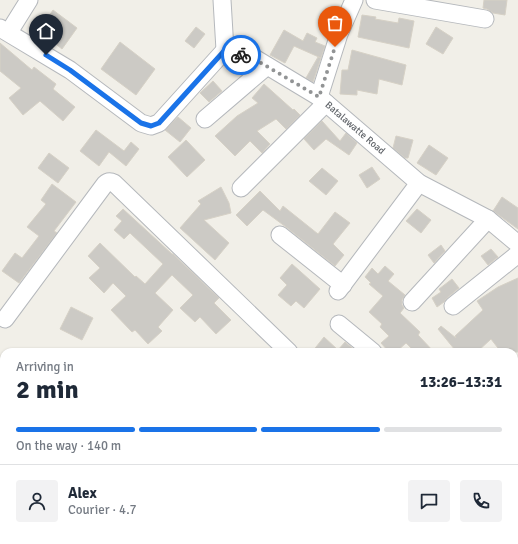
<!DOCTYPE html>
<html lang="en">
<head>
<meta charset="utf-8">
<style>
	:root { --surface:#fff; --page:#f2f2f3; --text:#1f2937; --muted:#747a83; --line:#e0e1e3; --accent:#1a73e8 }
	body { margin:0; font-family:Signika,sans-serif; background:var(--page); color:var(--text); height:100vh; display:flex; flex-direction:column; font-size:15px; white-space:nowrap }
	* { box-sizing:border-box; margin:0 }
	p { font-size:13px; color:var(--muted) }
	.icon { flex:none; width:22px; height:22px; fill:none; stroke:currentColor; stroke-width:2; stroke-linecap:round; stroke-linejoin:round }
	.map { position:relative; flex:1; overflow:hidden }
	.side { position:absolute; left:0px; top:348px; width:518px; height:196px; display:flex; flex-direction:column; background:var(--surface); border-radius:12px 12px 0 0; box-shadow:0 1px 3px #0004 }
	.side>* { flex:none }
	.pin { position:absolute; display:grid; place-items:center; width:34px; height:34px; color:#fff; margin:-41px -17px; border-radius:50% 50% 50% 0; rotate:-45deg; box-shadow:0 0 4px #0007 }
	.pin .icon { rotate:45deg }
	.courier { position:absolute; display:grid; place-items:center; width:40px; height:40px; margin:-20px; border:3px solid #1a73e8; border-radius:50%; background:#fff; color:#222; box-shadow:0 1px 5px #0007 }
	.headline em { font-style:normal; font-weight:700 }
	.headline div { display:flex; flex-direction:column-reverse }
	.headline { display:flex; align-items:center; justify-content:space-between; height:68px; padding:0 16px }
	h1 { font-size:26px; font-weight:700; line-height:30px }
	.bar { display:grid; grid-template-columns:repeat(4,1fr); gap:6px 4px; align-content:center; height:48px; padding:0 16px }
	.bar i { height:5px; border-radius:3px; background:var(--line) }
	.bar .active { background:var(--accent) }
	.bar p { grid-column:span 4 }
	.line { display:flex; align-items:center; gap:10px; padding:0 16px; border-top:1px solid var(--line) }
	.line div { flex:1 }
	.round { display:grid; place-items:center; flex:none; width:42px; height:42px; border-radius:4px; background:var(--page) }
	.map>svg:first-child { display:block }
</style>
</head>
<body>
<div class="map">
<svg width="518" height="544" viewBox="0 0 518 544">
	<rect width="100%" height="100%" fill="#f1efe8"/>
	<!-- building -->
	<g fill="#cccac5" stroke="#d6d1c6">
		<path d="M484 0H507L505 15 493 13 487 9 483 8Z"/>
		<path d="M53 10 77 28 62 49 39 31Z"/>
		<path d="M362 15 376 17 375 19 398 23 399 18 414 21 409 48 358 37Z"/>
		<path d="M196 27 205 34 194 48 185 41Z"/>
		<path d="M436 27 453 38 443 54 426 44Z"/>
		<path d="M284 30 303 41 307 33 317 38 315 42 325 46 321 58 294 46 285 63 270 55Z"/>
		<path d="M120 42 155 69 136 95 101 69Z"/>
		<path d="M0 43 32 70 34 67 56 84 53 89 75 107 63 121 40 101 23 115 9 98 21 88 0 71Z"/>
		<path d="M352 50 406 65 402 85 379 79 377 94 357 90V95L340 94 342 70H348Z"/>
		<path d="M318 57 321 58 313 82 306 78Z"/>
		<path d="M213 81 222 91 209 102 200 93Z"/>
		<path d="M264 84 293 110 294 109 300 115 286 129 276 119 257 131 270 144 262 153 250 141 235 156 215 136 237 116 258 103 252 98Z"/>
		<path d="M178 117 191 128 180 142 165 130Z"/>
		<path d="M322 121 340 141 346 133 357 143 349 155 326 139 314 150 304 139Z"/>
		<path d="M96 130 124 151 131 142 139 149 126 166 109 152 99 166 80 151Z"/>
		<path d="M396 136 413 140 408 158H405L393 148Z"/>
		<path d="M186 140 205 160 187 177 168 157Z"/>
		<path d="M429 145 448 158 436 175 417 163Z"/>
		<path d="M49 153 69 168 58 183 38 168Z"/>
		<path d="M372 167 380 179 367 188 359 175Z"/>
		<path d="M322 168 338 181 326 195 309 181Z"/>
		<path d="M52 184 76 202 54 231 57 233 19 283 2 271 15 253 22 258 39 236 27 227 46 204 41 200Z"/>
		<path d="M221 187 229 203 231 213 204 220 229 243 215 260 180 228 201 204 198 201Z"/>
		<path d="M260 191 280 211 283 206 318 234 335 212 350 223 333 244 344 255 335 266 286 227 263 210 247 226 236 215Z"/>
		<path d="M502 197 518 208V229L493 211Z"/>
		<path d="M123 209 172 254H173L219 298 214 303 231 320 216 334 200 317 195 322 180 308 193 295 172 275 155 293 173 310 158 327 162 331 148 344 135 330 132 332 111 310 126 296 113 283 104 293 89 278 100 268 88 256 100 243 135 277 136 276 145 284 163 264 130 233 124 239 114 230 122 221 116 216Z"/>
		<path d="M417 209 431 220 421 233 406 221Z"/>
		<path d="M441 245 445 251 434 263 428 255Z"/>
		<path d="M491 249 498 257 488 265 481 256Z"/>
		<path d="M292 264 320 289 304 308 296 301 291 306 278 295 287 285 280 278Z"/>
		<path d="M385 266 394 274 388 281 405 295 402 300V305L404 308 400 313 420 332 418 335 434 352H415L406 343 396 352H389L381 343 389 336 380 327 382 324 369 312 383 296 369 284 371 283 365 277 372 268 378 274Z"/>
		<path d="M518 278V352H501L491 339 477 352H453L455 350 438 329 441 326 456 338 455 336 483 310 477 301 498 287Z"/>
		<path d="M452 279 459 288 447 298 444 302 437 307 432 298 441 292 439 289Z"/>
		<path d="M71 307 93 318 82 340 60 329Z"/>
		<path d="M324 337 338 350 345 342 357 352H312Z"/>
	</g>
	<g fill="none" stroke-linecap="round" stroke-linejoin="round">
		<defs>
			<g id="minor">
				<path d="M222 0 225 50"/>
				<path d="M375 0 485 19"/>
				<path id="s1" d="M0 28 70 70 141 123 151 126 159 123 225 50 256 59 319 97 419 183 488 219 518 244"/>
				<path d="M9 32 29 0"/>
				<path d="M319 97 339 34 354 0"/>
				<path d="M205 119 267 66"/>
				<path d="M241 188 326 103"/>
				<path d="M280 235 343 285"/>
				<path d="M338 291 419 183"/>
				<path d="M412 302 488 219"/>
				<path d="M453 306 518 254"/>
				<path d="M5 319 105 184C108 181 110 181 114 183L289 352"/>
				<path d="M339 324 373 352"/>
				<path d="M514 467 518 470"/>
				<path d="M126 540 130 544"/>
				<path d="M305 540 310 544"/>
				<path d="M482 540 486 544"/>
				<path d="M1 544 4 534"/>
				<path d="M265 544 269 540"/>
			</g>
		</defs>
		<!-- minor casing -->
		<use href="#minor" stroke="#b5b8bc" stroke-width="19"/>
		<!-- minor -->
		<use href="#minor" stroke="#fff" stroke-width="17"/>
	</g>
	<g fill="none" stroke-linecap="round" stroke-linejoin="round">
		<!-- done -->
		<path stroke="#929495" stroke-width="4" stroke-dasharray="0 7.2" d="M241 55 256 60 319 97 335 47"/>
		<!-- route -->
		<path stroke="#1a73e8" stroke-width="5" d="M46 55 70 70 141 123 151 126 159 123 225 50 241 55"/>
	</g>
	<g text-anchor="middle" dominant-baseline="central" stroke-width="3.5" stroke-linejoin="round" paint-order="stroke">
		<!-- street labels -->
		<g font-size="10" fill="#5f6368" stroke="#fff">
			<text stroke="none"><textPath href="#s1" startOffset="441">Batalawatte Road</textPath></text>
		</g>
	</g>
</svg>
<div class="pin" style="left:335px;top:47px;background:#ea580c"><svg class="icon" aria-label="bag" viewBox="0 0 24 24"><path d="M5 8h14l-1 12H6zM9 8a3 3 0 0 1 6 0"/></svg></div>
<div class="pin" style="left:46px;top:55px;background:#1f2937"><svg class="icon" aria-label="home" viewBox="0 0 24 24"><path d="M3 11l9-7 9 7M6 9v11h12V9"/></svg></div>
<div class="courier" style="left:241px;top:55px"><svg class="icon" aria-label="bike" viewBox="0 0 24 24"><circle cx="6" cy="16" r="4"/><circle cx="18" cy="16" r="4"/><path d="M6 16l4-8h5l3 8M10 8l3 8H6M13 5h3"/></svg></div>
<section class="side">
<div class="headline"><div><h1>2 min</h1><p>Arriving in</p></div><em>13:26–13:31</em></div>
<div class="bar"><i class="active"></i><i class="active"></i><i class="active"></i><i></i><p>On the way · 140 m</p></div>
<div class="line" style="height:72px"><a class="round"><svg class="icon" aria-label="person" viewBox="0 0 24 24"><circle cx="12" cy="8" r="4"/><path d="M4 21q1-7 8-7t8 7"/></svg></a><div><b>Alex</b><p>Courier · 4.7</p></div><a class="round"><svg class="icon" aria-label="chat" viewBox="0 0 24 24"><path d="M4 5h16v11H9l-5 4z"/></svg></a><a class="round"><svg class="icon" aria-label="phone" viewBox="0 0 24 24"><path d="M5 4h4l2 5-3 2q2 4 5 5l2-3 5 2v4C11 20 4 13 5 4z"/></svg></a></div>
</section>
</div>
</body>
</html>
